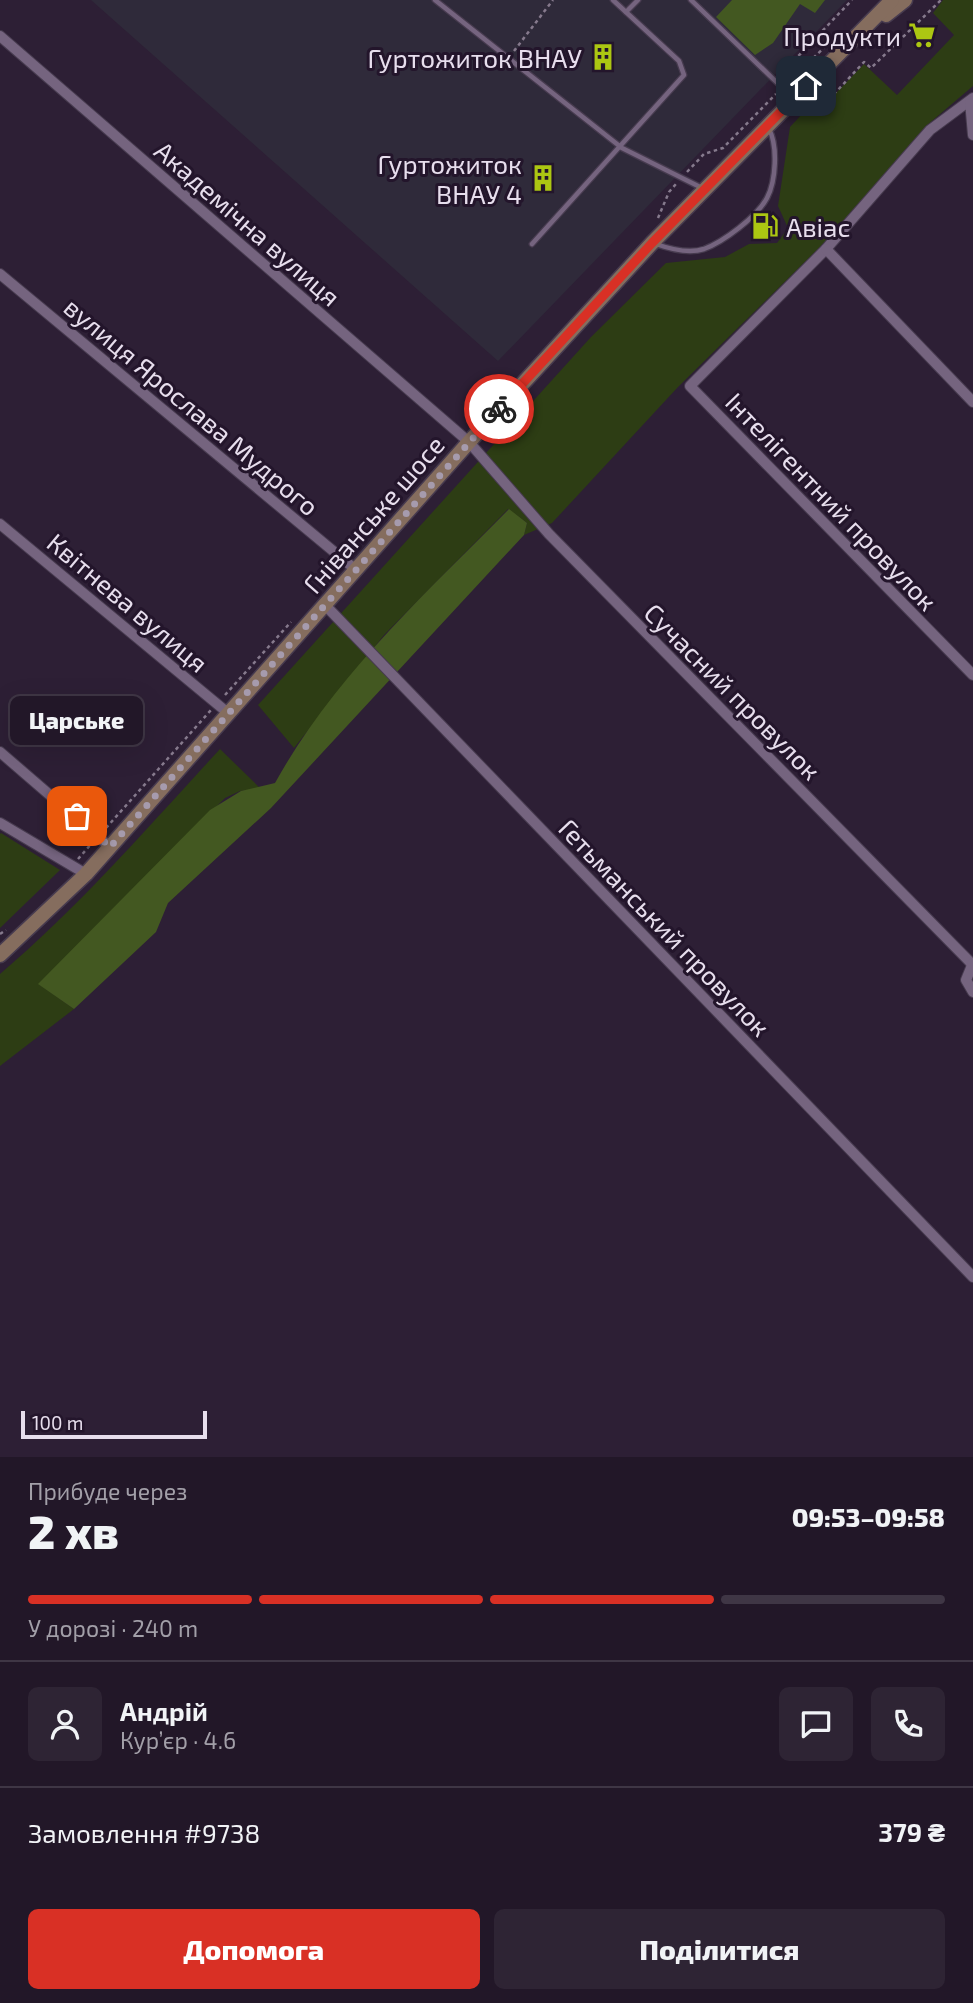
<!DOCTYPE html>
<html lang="uk">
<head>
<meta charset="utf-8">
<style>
	:root { --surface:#221728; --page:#2e2434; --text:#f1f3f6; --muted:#a29fa8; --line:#3f3645; --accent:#d93025 }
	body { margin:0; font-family:"Exo 2",sans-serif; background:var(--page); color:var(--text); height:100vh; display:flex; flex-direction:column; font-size:26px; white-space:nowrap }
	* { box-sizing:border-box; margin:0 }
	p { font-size:23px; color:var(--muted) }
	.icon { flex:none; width:38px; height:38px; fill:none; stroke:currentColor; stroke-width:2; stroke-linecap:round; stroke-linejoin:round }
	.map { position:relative; height:1457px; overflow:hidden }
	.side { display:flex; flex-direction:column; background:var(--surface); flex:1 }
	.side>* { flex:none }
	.scale { position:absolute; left:21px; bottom:18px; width:186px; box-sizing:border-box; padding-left:7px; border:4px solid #e7deed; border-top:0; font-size:19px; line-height:24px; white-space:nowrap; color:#e7deed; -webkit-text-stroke:5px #23152b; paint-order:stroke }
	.pin { position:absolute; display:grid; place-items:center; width:60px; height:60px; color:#fff; margin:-30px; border-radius:14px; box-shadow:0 4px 10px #0006 }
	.courier { position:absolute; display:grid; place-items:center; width:70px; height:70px; margin:-35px; border:5px solid #d93025; border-radius:50%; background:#fff; color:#222; box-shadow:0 2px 9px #0007 }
	.bubble { position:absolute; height:49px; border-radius:10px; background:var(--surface); box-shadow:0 7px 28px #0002,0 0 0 2px var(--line); font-size:23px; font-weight:800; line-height:49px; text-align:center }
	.head em { font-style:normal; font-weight:800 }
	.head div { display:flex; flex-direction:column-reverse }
	.head { display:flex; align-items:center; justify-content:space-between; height:119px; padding:0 28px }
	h1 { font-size:46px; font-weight:800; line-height:52px }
	.bar { display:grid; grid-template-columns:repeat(4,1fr); gap:10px 7px; align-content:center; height:84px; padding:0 28px }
	.bar i { height:9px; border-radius:5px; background:var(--line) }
	.bar .on { background:var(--accent) }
	.bar p { grid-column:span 4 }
	.line { display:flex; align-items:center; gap:18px; padding:0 28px; border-top:2px solid var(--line) }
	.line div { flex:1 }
	.round { display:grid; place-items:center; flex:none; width:74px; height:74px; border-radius:10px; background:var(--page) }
	.primary-button { display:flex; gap:14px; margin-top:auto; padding:14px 28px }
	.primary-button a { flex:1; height:80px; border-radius:10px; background:var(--accent); color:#fff; font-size:28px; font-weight:800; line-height:80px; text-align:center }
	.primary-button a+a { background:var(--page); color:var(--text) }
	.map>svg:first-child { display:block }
</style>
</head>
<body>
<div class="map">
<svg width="973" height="1457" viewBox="0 0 973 1457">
	<rect width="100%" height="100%" fill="#2d1f35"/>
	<!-- education -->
	<path fill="#2f2a3a" d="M91 0H847L498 361Z"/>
	<!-- green -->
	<g fill="#2d3d14">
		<path d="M943 0H973V86L926 126 822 245 678 387 552 523 524 535 527 523 508 509 384 635 294 748 258 705 591 337 666 263 725 257 749 244 777 243 788 228 778 206 790 127 819 96 836 93 864 64 897 95 954 35 933 13Z"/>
		<path d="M220 749 261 789 240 791 225 798 39 984 74 1009 0 1066V974C80 906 149 826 220 749Z"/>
		<path d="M1 833 60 870 0 928V834Z"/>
	</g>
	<!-- forest -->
	<g fill="#435821">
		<path d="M732 0H825L815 13 800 4 773 43 755 55 716 17Z"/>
		<path d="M509 509 527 523 524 535 271 808 168 903 156 932 74 1009 38 984 210 810 241 791 275 783C333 678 425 594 509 509Z"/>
	</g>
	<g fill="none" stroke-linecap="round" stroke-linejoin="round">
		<defs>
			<g id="lane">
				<path d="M435 0 622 148 702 188"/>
				<path d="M691 0 793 98"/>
				<path d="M626 12 638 0"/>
				<path d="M532 244 684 75 679 61 613 0"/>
				<path d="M656 244C670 249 689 254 704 249 723 242 757 217 767 198 776 181 778 146 769 129"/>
			</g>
			<g id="street">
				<path d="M0 36 469 442 549 534 972 964"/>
				<path d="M973 98 930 130 826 249 690 386 973 675"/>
				<path d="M970 101 973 135"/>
				<path d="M826 249 973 402"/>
				<path d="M0 274 356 570"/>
				<path d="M0 524 228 713"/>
				<path d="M326 606 973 1277"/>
				<path d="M0 752 110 847"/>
				<path d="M0 823 86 874"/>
				<path d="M973 963 966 980 973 992"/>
			</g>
			<g id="secondary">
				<path d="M886 15 905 0"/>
				<path d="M0 955 86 874 469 442 652 243 892 0"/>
			</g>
		</defs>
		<!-- lane casing -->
		<use href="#lane" stroke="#473b4f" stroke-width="7"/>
		<!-- street casing -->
		<use href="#street" stroke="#473b4f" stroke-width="12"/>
		<!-- secondary casing -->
		<use href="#secondary" stroke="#473b4f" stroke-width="17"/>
		<!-- path -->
		<g stroke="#867a8d" stroke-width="2.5" stroke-dasharray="3.5 3.5" stroke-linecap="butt">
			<path d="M514 51 553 0"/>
			<path d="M779 76 852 0"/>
			<path d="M788 82 829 43"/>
			<path d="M819 95 836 92 864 62 871 68 941 0"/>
			<path d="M687 172 704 154 723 148 776 94"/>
			<path d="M658 218 669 192 676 184"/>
			<path d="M225 695 291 622"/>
			<path d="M106 828 211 710"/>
			<path d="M78 859 92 843"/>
			<path d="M0 934 6 930"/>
		</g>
		<!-- lane -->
		<use href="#lane" stroke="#75647f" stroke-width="4.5"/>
		<!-- street -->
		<use href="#street" stroke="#75647f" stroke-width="10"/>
		<!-- secondary -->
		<use href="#secondary" stroke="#856d5e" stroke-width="14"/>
	</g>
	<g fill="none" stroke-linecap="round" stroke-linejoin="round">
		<!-- done -->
		<path stroke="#a69bad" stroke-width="7" stroke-dasharray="0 12.6" d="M77 816 110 847 499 409"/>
		<!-- route -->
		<path stroke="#d93025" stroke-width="9" d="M499 409 652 243 806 86"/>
	</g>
	<!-- icons -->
	<defs>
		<symbol id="supermarket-bare" viewBox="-9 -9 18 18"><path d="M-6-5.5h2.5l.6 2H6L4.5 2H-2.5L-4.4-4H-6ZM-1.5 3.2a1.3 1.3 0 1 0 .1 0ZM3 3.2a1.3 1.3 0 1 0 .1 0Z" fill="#acc612" stroke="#23152b" stroke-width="2.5" paint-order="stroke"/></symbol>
		<symbol id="building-bare" viewBox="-9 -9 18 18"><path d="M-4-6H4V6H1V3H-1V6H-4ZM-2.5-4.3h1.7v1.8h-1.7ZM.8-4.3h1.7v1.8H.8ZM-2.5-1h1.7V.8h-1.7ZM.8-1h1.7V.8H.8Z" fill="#acc612" stroke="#23152b" stroke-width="2.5" paint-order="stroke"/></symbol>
		<symbol id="fuel-bare" viewBox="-9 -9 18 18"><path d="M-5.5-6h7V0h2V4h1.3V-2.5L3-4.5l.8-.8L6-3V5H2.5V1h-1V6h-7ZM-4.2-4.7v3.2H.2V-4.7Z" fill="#acc612" stroke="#23152b" stroke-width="2.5" paint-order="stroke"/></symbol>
	</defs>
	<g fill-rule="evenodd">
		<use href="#supermarket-bare" x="903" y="16" width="38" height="38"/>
		<use href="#building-bare" x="584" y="38" width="38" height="38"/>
		<use href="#building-bare" x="524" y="159" width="38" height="38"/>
		<use href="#fuel-bare" x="746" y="207" width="38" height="38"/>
	</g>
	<g text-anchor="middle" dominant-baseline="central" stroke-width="6" stroke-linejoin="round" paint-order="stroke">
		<!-- poi labels -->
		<g font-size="26" fill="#e7deed" stroke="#23152b" text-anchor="end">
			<text x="901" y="35">Продукти</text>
			<text x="582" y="57">Гуртожиток ВНАУ</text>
			<text x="522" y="163">Гуртожиток<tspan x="522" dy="30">ВНАУ 4</tspan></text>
			<text x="786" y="226" text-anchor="start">Авіас</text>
		</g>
		<!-- street labels -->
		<g font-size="26" fill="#e7deed" stroke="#23152b">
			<text transform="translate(248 223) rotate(41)">Академічна вулиця</text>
			<text transform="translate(192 406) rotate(40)">вулиця Ярослава Мудрого</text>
			<text transform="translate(832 501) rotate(46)">Інтелігентний провулок</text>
			<text transform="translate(373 514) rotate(-49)">Гніванське шосе</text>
			<text transform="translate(128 602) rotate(40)">Квітнева вулиця</text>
			<text transform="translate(733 691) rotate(45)">Сучасний провулок</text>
			<text transform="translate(665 927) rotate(46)">Гетьманський провулок</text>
		</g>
	</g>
</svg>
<div class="scale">100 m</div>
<div class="pin" style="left:77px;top:816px;background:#ea580c"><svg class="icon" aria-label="bag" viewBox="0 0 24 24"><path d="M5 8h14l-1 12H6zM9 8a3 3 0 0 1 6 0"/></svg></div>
<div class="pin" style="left:806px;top:86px;background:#1f2937"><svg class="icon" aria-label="home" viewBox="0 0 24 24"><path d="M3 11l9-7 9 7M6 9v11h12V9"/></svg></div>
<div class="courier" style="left:499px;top:409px"><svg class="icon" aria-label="bike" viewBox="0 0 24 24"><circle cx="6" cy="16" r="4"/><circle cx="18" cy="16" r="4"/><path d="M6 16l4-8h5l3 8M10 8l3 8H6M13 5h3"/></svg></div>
<div class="bubble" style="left:10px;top:696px;width:133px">Царське</div>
</div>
<section class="side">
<div class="head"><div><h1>2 хв</h1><p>Прибуде через</p></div><em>09:53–09:58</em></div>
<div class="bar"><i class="on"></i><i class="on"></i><i class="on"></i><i></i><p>У дорозі · 240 m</p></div>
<div class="line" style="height:126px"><a class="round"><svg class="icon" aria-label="person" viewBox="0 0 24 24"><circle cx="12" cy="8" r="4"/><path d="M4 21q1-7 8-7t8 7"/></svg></a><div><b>Андрій</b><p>Кур’єр · 4.6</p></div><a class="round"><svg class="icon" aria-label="chat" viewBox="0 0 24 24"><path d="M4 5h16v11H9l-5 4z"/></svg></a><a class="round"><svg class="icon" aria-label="phone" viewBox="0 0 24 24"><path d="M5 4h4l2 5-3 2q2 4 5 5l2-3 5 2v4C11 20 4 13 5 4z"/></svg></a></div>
<div class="line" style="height:91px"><div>Замовлення #9738</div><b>379 ₴</b></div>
<div class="primary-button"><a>Допомога</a><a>Поділитися</a></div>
</section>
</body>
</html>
